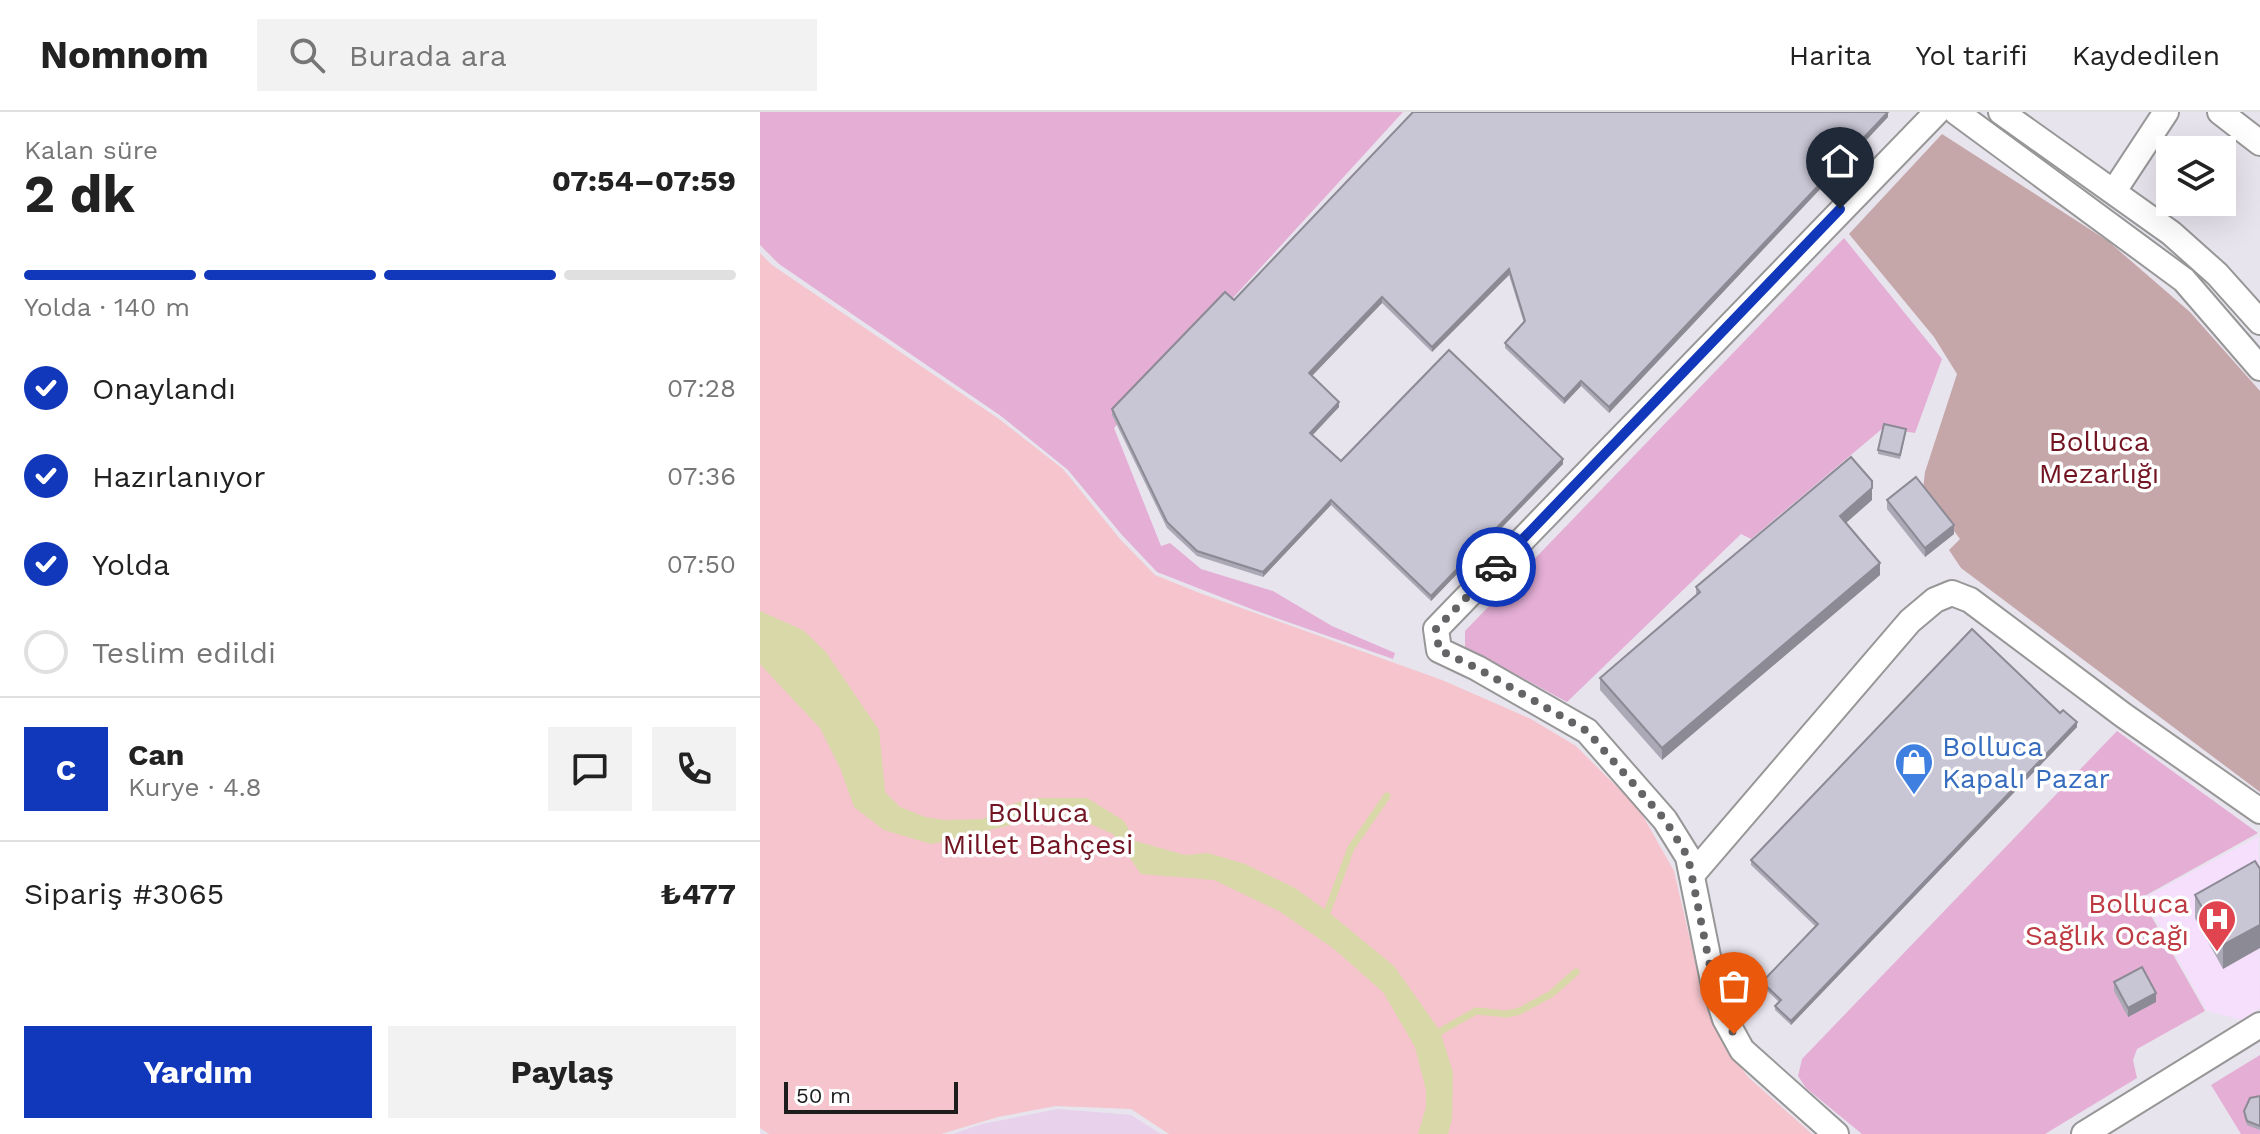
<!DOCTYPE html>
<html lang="tr">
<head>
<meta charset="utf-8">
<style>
	:root { --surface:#fff; --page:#f2f2f2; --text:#222; --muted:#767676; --line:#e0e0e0; --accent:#1137ba }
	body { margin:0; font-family:"Work Sans",sans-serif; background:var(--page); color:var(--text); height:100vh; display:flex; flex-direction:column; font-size:30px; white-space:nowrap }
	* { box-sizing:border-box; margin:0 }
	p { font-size:26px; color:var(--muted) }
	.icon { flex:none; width:44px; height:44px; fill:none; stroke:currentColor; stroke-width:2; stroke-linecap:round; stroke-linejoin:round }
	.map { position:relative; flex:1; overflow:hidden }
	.sheet { display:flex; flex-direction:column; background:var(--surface); width:760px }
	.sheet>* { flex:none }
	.tools { position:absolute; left:1396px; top:24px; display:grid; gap:16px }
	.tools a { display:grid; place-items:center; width:80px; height:80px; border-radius:0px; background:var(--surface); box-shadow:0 8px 32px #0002; font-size:40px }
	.scale { position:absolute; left:24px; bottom:20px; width:174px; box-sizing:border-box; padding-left:8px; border:4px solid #1d1d1d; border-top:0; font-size:22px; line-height:28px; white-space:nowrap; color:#1d1d1d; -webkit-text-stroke:6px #fff; paint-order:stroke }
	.pin { position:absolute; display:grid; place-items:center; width:68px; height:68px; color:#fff; margin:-82px -34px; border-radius:50% 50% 50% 0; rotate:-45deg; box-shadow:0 0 8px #0007 }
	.pin .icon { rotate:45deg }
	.courier { position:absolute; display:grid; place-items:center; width:80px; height:80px; margin:-40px; border:6px solid #1137ba; border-radius:50%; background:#fff; color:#222; box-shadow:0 2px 10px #0007 }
	.head em { font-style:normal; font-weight:700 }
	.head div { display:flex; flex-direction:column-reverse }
	.head { display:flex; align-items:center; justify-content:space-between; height:136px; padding:0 24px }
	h1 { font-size:52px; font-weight:700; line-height:60px }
	.bar { display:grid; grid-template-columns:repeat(4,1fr); gap:12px 8px; align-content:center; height:96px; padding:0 24px }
	.bar i { height:10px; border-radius:6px; background:var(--line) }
	.bar .selected { background:var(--accent) }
	.bar p { grid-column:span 4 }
	.line { display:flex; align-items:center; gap:20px; padding:0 24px; border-top:2px solid var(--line) }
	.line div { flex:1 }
	.round { display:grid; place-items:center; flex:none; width:84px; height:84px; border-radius:0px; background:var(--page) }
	ol { padding:0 24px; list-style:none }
	li { display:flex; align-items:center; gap:24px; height:88px }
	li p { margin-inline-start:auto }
	li .icon { padding:8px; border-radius:50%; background:var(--accent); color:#fff; stroke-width:4 }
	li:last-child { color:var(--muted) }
	li i { width:44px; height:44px; border:4px solid var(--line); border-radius:50% }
	.primary-button { display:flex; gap:16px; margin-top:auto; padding:16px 24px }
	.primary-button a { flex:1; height:92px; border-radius:0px; background:var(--accent); color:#fff; font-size:32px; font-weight:700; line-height:92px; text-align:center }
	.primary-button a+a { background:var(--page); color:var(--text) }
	header { display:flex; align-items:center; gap:48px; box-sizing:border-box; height:112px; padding:0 40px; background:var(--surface); border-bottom:2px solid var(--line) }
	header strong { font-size:38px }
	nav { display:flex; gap:44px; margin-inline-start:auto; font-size:28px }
	.search { width:560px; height:72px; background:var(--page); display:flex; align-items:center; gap:20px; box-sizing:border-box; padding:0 28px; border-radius:0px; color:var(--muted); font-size:30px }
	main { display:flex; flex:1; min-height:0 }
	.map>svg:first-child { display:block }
</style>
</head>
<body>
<header>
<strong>Nomnom</strong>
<div class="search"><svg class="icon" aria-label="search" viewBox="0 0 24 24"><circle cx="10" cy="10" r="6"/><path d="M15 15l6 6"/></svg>Burada ara</div>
<nav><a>Harita</a><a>Yol tarifi</a><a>Kaydedilen</a></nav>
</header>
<main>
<section class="sheet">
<div class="head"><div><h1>2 dk</h1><p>Kalan süre</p></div><em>07:54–07:59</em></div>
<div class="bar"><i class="selected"></i><i class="selected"></i><i class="selected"></i><i></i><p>Yolda · 140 m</p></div>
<ol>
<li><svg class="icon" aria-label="check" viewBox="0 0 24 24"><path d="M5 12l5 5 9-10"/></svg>Onaylandı<p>07:28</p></li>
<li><svg class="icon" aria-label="check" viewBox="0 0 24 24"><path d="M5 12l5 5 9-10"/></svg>Hazırlanıyor<p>07:36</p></li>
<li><svg class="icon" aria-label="check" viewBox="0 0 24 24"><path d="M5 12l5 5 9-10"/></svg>Yolda<p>07:50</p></li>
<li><i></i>Teslim edildi</li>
</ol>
<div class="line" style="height:144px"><b class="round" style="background:var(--accent);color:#fff">C</b><div><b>Can</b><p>Kurye · 4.8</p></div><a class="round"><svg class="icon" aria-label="chat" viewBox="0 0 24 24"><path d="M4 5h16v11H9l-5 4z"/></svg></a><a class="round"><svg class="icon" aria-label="phone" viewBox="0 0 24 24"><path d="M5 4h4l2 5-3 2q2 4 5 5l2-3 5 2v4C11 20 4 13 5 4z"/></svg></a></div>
<div class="line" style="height:104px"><div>Sipariş #3065</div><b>₺477</b></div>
<div class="primary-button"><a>Yardım</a><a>Paylaş</a></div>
</section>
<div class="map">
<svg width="1500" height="1022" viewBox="0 0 1500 1022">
	<rect width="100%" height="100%" fill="#e8e4ee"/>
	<!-- education -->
	<path fill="#f5dffc" d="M1499 724 1500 896 1482 908 1447 899 1384 786Z"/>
	<!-- farmland -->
	<path fill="#e7d1eb" d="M298 997 371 1003 401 1022H193L222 1012Z"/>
	<!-- grass -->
	<g fill="#e4aed5">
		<path d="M0 0H643L354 316 401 434 410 431 441 457 513 479 572 514 635 541 633 547 494 498 397 460 362 423 308 358 241 304 19 152 0 133Z"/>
		<path d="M1084 126 1182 247 1155 321 1123 316 991 427 981 422 807 590 705 535V519Z"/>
		<path d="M1357 619 1498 721 1381 786 1445 899 1377 937 1373 948 1377 966 1285 1022H1102L1046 976 1038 964 1042 947Z"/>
		<path d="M1500 943V1022H1481L1451 973Z"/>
	</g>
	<!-- cemetery -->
	<path fill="#c5a7a9" d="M1182 22 1348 129 1430 200 1500 279V680L1201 456 1189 438 1200 427 1163 377 1165 360 1197 262 1174 225 1089 122Z"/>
	<!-- park -->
	<path fill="#f5c4cc" d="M0 141 12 153 239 307 303 357 360 427 395 463 442 482 682 568 771 607 816 634 879 697 914 759 945 892 967 936 988 965 1052 1022H409L371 997 296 994 238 1005 181 1022H9L0 1016Z"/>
	<!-- water -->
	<path fill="#d8d8a8" d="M0 499 43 518 65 539 119 618 125 680 140 695 165 705 184 708 223 707 242 695 274 686H327L364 709 375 729 425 743 448 741 485 752 535 776 567 799 634 854 680 919 693 960 692 1007 688 1022H658L666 995V978L655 935 623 880 574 837 519 799 454 768 381 762 353 722 308 702 276 707 171 732 124 718 94 695 81 658 60 616 0 552Z"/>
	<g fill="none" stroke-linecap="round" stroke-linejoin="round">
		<!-- stream -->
		<g stroke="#d8d8a8" stroke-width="7">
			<path d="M565 806 591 736 627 684"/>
			<path d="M674 923 716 899 747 902 760 899 791 882 816 860"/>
		</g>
		<defs>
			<g id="minor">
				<path d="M1196 0 1424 168 1500 256"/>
				<path d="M1241 0 1411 121 1457 162 1500 210"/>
				<path d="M1460 0 1500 31"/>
				<path d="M1354 79 1406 0"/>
				<path d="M932 763 1150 509 1175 488 1192 481 1210 488 1363 603 1500 699"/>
				<path d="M1076 1022 982 938 965 907 953 869 928 745 905 708 827 619 717 556 679 538 676 517 1177 0"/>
				<path d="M1324 1022 1500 913"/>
			</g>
		</defs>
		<!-- minor casing -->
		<use href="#minor" stroke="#979797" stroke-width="28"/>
		<!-- minor -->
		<use href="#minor" stroke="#fff" stroke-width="24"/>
	</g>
	<!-- wall -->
	<g fill="#aca9b6">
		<path d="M1128 5 849 301 821 274 804 292 745 236V231L764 211 749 163 672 240 622 191 552 264 579 295 552 323 581 349 803 352 671 489 571 393 503 465 437 444 407 416 352 303V297L474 188Z"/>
		<path d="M1146 321 1140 347 1118 342V338Z"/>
		<path d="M1112 388 1086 411 1120 463 902 648 840 578V566L936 483V475Z"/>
		<path d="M1127 388 1194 422 1165 445 1127 397Z"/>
		<path d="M1300 601 1317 615 1031 913 1015 898V894L1019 890 1002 874V870L1055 814 991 753V748Z"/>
		<path d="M1500 757 1463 857 1435 806V783Z"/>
		<path d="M1354 870 1396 890 1368 905 1354 879Z"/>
		<path d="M1500 984V1018L1487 1013 1484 1004V999Z"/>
	</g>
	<!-- shaded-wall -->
	<g fill="#8c8a94">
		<path d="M1128 0V5L849 301V295Z"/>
		<path d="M749 157V163L672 240V235Z"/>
		<path d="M622 185V191L549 267V261Z"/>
		<path d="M821 269V274L804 292V287Z"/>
		<path d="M579 290V295L550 326V321Z"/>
		<path d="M803 347V352L671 489V484Z"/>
		<path d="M1112 376V388L1080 416V404Z"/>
		<path d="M571 388V393L503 465V460Z"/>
		<path d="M1194 413V422L1165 445V436Z"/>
		<path d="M1120 451V463L902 648V636Z"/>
		<path d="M1317 610V615L1031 913V909Z"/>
		<path d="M1500 813V836L1463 857V833Z"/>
		<path d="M1396 881V890L1368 905V896Z"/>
	</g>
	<!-- building -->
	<g fill="#c8c5d4" stroke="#8c8a94" stroke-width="2">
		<path d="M653 0H1128L849 295 821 269 804 287 745 231 765 209 749 157 672 235 622 185 549 261 579 290 550 321 581 349 689 238 803 347 671 484 571 388 503 460 437 439 407 410 352 297 465 180 474 188Z"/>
		<path d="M1124 312 1146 317 1140 343 1118 338Z"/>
		<path d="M1091 345 1112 369V376L1080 404 1120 451 902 636 840 566 940 480 936 475Z"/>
		<path d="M1156 365 1194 413 1165 436 1127 388Z"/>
		<path d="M1212 517 1300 601 1303 598 1317 610 1031 909 1015 894 1021 888 1002 870 1058 812 991 748Z"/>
		<path d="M1495 749 1500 757V813L1463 833 1435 783Z"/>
		<path d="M1382 855 1396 881 1368 896 1354 870Z"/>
		<path d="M1500 984V1014L1487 1009 1484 999 1490 986Z"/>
	</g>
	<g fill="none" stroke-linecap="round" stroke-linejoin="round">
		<!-- done -->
		<path stroke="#646366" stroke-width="8" stroke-dasharray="0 14.4" d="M736 455 676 517 679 538 717 556 827 619 905 708 928 745 953 869 965 907 974 922"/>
		<!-- route -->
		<path stroke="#1137ba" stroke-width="10" d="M736 455 1080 97"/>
	</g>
	<!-- icons -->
	<defs>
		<symbol id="shop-pin" viewBox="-11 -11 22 30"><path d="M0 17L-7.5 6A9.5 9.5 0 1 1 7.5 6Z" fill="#3f7fe0" stroke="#fff"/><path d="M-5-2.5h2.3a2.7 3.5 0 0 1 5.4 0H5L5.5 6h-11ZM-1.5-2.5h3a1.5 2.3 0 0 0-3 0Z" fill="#fff"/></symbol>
		<symbol id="hospital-pin" viewBox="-11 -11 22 30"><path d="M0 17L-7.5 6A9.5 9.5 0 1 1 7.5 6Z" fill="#e0444e" stroke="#fff"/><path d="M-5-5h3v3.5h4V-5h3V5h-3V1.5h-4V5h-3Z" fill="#fff"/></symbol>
	</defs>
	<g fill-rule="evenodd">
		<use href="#shop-pin" x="1132" y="628" width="44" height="60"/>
		<use href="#hospital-pin" x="1435" y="785" width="44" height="60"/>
	</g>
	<g text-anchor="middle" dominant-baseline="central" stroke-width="7" stroke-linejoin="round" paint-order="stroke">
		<!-- park labels -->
		<g font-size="28" fill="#721422" stroke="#fff">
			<text x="1339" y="329">Bolluca<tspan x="1339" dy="32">Mezarlığı</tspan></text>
			<text x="278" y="700">Bolluca<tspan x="278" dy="32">Millet Bahçesi</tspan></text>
		</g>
		<!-- shop labels -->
		<g font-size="28" fill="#366cbe" stroke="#fff" text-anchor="start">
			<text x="1182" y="634">Bolluca<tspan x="1182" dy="32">Kapalı Pazar</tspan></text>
		</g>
		<!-- health labels -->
		<g font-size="28" fill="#be3a42" stroke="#fff" text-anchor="end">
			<text x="1429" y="791">Bolluca<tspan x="1429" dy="32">Sağlık Ocağı</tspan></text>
		</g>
	</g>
</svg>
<div class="tools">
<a><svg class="icon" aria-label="layers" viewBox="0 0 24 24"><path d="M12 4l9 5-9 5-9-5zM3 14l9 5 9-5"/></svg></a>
</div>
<div class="scale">50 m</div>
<div class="pin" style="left:974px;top:922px;background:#ea580c"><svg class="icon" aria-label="bag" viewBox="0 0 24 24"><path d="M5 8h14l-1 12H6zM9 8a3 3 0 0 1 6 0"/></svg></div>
<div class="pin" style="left:1080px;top:97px;background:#1f2937"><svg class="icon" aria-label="home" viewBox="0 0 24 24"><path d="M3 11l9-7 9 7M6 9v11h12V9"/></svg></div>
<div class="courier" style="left:736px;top:455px"><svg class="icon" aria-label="car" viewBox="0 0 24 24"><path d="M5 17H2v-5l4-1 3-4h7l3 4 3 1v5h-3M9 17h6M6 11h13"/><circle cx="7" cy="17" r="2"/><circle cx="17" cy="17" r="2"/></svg></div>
</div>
</main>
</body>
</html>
